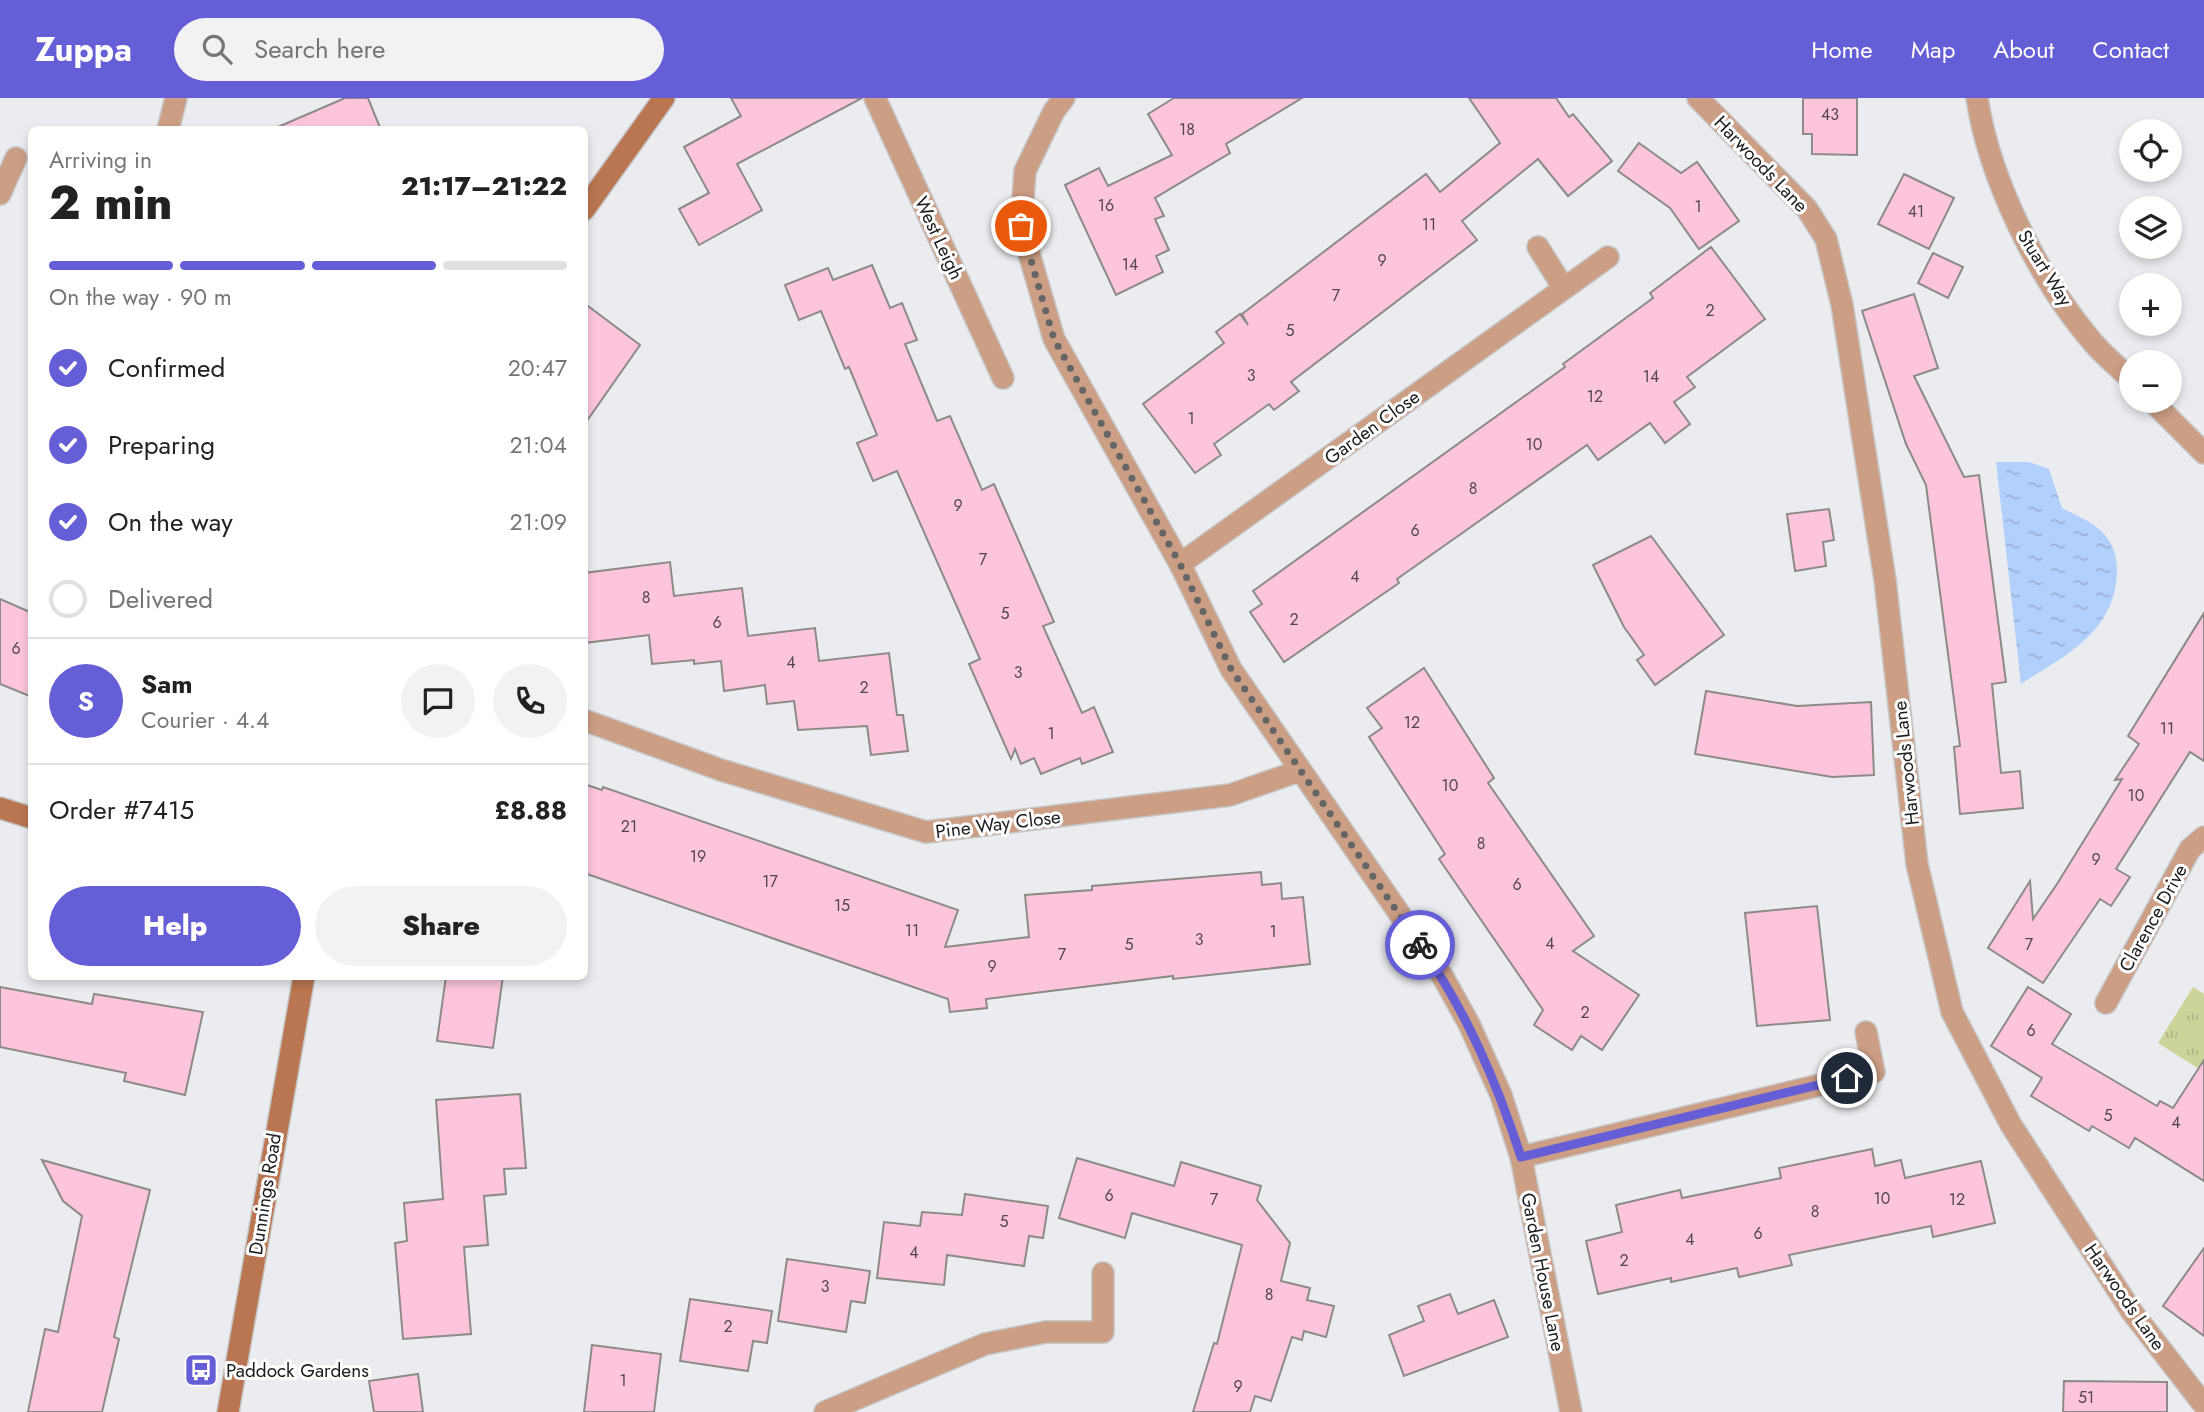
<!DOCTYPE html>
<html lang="en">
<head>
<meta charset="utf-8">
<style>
	:root { --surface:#fff; --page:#f2f2f2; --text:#222; --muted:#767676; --line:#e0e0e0; --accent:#665ed7 }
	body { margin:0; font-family:Jost,sans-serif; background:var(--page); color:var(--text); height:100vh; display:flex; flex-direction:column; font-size:26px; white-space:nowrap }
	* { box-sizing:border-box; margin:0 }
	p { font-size:23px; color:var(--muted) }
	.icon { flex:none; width:38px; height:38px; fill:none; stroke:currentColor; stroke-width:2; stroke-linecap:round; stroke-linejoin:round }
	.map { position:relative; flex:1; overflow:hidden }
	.details { position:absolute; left:28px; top:28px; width:560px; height:854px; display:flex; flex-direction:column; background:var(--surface); border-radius:10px; box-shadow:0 4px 10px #0003 }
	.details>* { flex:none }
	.tools { position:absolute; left:2119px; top:21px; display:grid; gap:14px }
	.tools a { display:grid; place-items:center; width:63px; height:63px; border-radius:50%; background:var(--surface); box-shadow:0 4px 10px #0003; font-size:35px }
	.pin { position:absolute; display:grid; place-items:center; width:60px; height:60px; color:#fff; margin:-30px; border:4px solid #fff; border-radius:50%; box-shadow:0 2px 7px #0007 }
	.courier { position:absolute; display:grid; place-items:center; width:70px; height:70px; margin:-35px; border:5px solid #665ed7; border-radius:50%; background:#fff; color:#222; box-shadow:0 2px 9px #0007 }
	.summary em { font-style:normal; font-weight:800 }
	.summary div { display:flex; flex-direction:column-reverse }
	.summary { display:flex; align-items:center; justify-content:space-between; height:119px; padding:0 21px }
	h1 { font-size:46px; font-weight:800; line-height:52px }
	.bar { display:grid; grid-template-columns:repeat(4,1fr); gap:10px 7px; align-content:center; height:84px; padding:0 21px }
	.bar i { height:9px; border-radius:5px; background:var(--line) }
	.bar .active { background:var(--accent) }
	.bar p { grid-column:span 4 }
	.line { display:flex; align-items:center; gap:18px; padding:0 21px; border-top:2px solid var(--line) }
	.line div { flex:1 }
	.round { display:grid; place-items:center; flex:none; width:74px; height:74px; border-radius:37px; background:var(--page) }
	ol { padding:0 21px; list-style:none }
	li { display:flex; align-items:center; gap:21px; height:77px }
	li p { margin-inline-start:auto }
	li .icon { padding:7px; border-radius:50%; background:var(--accent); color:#fff; stroke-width:4 }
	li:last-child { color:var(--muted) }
	li i { width:38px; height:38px; border:4px solid var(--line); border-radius:50% }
	.primary-button { display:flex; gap:14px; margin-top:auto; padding:14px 21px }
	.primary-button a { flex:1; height:80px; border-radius:42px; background:var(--accent); color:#fff; font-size:28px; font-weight:800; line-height:80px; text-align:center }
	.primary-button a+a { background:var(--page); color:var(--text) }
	header { display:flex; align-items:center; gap:42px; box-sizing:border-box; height:98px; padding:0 35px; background:var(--accent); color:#fff }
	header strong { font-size:33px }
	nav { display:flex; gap:38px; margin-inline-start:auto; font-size:24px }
	.search { width:490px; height:63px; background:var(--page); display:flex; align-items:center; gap:18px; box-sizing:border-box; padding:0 24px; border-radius:38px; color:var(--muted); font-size:26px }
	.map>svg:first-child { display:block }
</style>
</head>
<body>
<header>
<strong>Zuppa</strong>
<div class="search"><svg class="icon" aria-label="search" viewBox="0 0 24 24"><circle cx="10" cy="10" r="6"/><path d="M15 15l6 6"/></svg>Search here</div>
<nav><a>Home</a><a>Map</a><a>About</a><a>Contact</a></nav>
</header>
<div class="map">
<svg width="2204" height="1314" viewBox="0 0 2204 1314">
	<defs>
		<pattern id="grass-tufts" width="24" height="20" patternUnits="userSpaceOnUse" patternTransform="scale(1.75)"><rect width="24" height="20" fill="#cdd49a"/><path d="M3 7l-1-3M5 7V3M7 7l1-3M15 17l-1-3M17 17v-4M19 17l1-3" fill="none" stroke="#afb584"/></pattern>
		<pattern id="water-ripples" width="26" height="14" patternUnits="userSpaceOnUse" patternTransform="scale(1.75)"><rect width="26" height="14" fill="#b2d0fc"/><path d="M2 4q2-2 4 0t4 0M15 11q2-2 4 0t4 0" fill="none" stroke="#98b2d8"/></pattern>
	</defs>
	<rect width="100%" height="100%" fill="#ebecef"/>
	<!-- grass -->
	<path fill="url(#grass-tufts)" d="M2193 889 2204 896V974L2158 945Z"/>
	<!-- water -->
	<path fill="url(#water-ripples)" d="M1996 364H2029L2049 371 2062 410C2073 416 2089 422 2099 431 2113 444 2117 456 2117 474 2115 534 2066 557 2021 586Z"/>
	<!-- building -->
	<g fill="#fcc5dc" stroke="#8d8a8b" stroke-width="2">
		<path d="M345 0H368L381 32H271Z"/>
		<path d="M731 0H862L737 66 762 112 699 147 679 111 709 95 684 49 741 18Z"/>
		<path d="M1174 0H1302L1226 46 1230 55 1155 100 1164 118 1155 121 1169 152 1156 158 1163 174 1116 197 1065 87 1099 70 1108 88 1172 57 1148 16Z"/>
		<path d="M1469 0H1556L1569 19 1573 16 1612 63 1568 98 1538 61 1462 123 1477 142 1291 284 1299 293 1274 312 1269 306 1214 346 1221 357 1195 375 1143 306 1224 245 1216 234 1240 216 1248 227 1242 216 1426 76 1440 94 1500 45Z"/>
		<path d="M1803 0H1857V57L1812 56V36H1803Z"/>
		<path d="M1639 45 1681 75 1697 64 1739 123 1699 151 1670 110 1618 73Z"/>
		<path d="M1904 76 1954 100 1929 151 1878 126Z"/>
		<path d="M1711 149 1765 221 1687 279 1695 289 1674 304 1690 326 1665 345 1650 325 1598 362 1587 347 1397 481 1399 485 1284 564 1250 514 1262 506 1253 493 1565 269 1563 266 1653 200 1650 195Z"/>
		<path d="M1933 155 1963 169 1948 200 1918 185Z"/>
		<path d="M872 167 890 210 902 205 917 242 905 246 937 323 950 318 982 392 994 386 1054 524 1043 528 1082 615 1094 609 1113 654 1082 666 1080 660 1041 676 1034 660 1021 666 1015 651 1011 661 969 566 980 561 897 373 873 383 857 345 877 337 849 269 845 271 821 213 799 222 785 187 828 170 833 182Z"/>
		<path d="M1914 196 1938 270 1914 278 1964 379 1979 377 2006 584 1992 586 2001 675 2020 673 2023 710 1960 716 1954 649 1960 648 1926 387 1906 346 1862 213Z"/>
		<path d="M584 205 640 247 584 327Z"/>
		<path d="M1829 411 1834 442 1823 444 1826 468 1795 473 1787 416Z"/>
		<path d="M1651 438 1724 537 1655 587 1637 562 1644 557 1624 529 1593 467Z"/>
		<path d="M670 464 674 498 742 490 748 538 815 530 819 563 889 555 897 617H903L908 653 871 657 867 628 798 632 794 603 767 606 765 587 724 593 721 563 694 566V562L652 566 649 537 584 545V475Z"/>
		<path d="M0 501 32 515V599L0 586Z"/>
		<path d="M2204 515V663L2190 654 2116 771 2130 779 2111 808 2100 801 2043 885 1988 850 2030 783 2033 821 2057 786 2122 681 2115 682 2139 646 2128 638Z"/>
		<path d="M1424 570 1494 680 1488 685 1594 838 1573 853 1639 897 1602 952 1581 938 1572 952 1534 927 1543 912 1439 761 1445 756 1369 639 1382 630 1367 610Z"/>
		<path d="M1706 593 1797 608 1871 604 1874 677 1832 679 1695 656Z"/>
		<path d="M584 686 602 692 603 689 958 812 945 849 1029 839 1025 797 1092 792V788L1261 774 1262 787 1281 785 1282 801 1303 799 1310 866 1173 881V878L986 901 987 910 950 914 948 901 584 775Z"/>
		<path d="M1817 808 1830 922 1757 928 1745 815Z"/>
		<path d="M446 878H503L493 950 437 943Z"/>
		<path d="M0 889 92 906 94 896 203 914 185 997 124 983 126 975 0 949Z"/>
		<path d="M2028 889 2071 916 2052 946 2157 1008 2160 1003 2173 1010 2204 962V1083L2135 1040 2129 1050 2092 1028 2089 1033 2031 998 2042 980 1991 948Z"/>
		<path d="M520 996 526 1070 504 1071 506 1096 484 1098 488 1147 464 1149 471 1236 403 1241 395 1145 407 1143 404 1105 443 1101 436 1002Z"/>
		<path d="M1872 1051 1875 1068 1901 1062 1905 1080 1981 1063 1995 1125 1933 1139 1931 1128 1789 1157 1792 1167 1739 1179 1737 1170 1671 1184V1180L1598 1196 1586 1143 1622 1134 1616 1107 1680 1092 1682 1100 1781 1080 1779 1070Z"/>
		<path d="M1077 1060 1174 1088 1181 1064 1261 1088 1257 1102 1290 1145 1281 1183 1310 1190 1307 1202 1334 1208 1326 1239 1304 1233 1302 1242 1292 1239 1271 1303 1255 1298 1250 1314H1193L1214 1245 1217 1246 1242 1147 1132 1115 1125 1140 1059 1120Z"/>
		<path d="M42 1062 150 1092 114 1239 119 1241 102 1314H28L45 1231 58 1234 82 1118 63 1103Z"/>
		<path d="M965 1096 1048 1108 1043 1140 1029 1138 1024 1168 947 1157 944 1187 877 1180 884 1124 920 1128 922 1114 962 1117Z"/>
		<path d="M2204 1150V1238L2163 1208Z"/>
		<path d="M787 1161 870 1173 865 1205 851 1203 846 1234 778 1223Z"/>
		<path d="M1450 1196 1458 1216 1494 1202 1508 1239 1404 1278 1389 1237 1424 1223 1418 1208Z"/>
		<path d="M690 1201 772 1213 767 1245 753 1243 748 1273 680 1263Z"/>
		<path d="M592 1247 661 1256 654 1314H584Z"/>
		<path d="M418 1276 423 1314H374L369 1283Z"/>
		<path d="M2064 1283 2167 1284V1314H2063Z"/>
	</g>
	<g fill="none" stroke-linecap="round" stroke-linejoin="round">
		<defs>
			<g id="street">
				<path d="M875 0 1003 280"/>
				<path d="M1064 0 1054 13 1025 73 1021 128 1054 241 1180 466 1231 571 1443 879 1469 926 1501 997 1521 1059 1571 1314"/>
				<path d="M1698 0 1807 111 1826 141 1842 207 1885 482 1917 766 1952 914 2011 1027 2132 1214 2204 1307"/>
				<path d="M1977 0C1989 80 2037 178 2090 241 2102 256 2118 269 2132 282"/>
				<path d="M168 32 176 0"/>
				<path d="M0 96 16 60"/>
				<path d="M1538 149 1563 189"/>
				<path d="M2152 303 2204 355"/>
				<path d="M1180 466 1608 159"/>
				<path d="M584 622 721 672 926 734 1230 697 1299 673"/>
				<path d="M2106 905 2190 751 2204 739"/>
				<path d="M1521 1059 1874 974 1866 934"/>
				<path d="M825 1314 985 1246 1046 1234H1103V1175"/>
			</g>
			<g id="secondary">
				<path d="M584 112 664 0"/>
				<path d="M0 710 32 720"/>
				<path d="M228 1314 304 878"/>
			</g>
		</defs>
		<!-- street casing -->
		<use href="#street" stroke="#c6c7c9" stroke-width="24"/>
		<!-- secondary casing -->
		<use href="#secondary" stroke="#c6c7c9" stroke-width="24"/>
		<!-- street -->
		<use href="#street" stroke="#cc9e84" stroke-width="21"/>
		<!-- secondary -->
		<use href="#secondary" stroke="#b97650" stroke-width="21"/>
	</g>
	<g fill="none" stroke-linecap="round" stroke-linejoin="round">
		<!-- done -->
		<path stroke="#646566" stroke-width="7" stroke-dasharray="0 12.6" d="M1021 128 1054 241 1180 466 1231 571 1420 847"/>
		<!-- route -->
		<path stroke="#665ed7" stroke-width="9" d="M1420 847C1466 913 1496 982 1521 1059L1847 980"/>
	</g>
	<!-- icons -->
	<defs>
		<symbol id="bus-square" viewBox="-11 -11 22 22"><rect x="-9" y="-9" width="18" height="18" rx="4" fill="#665ed7" stroke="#fff"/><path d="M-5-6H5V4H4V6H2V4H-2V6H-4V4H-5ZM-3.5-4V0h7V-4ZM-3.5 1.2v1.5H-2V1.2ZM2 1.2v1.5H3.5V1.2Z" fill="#fff"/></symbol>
	</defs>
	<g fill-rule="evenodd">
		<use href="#bus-square" x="182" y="1253" width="38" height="38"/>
	</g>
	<g text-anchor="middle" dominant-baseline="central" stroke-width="6" stroke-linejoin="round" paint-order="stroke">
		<!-- number labels -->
		<g font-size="16" fill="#53464d">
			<text x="1830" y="16">43</text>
			<text x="1187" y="31">18</text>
			<text x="1106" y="107">16</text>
			<text x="1698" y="108">1</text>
			<text x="1916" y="113">41</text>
			<text x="1429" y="126">11</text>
			<text x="1382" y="162">9</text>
			<text x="1130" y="166">14</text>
			<text x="1336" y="197">7</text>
			<text x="1710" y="212">2</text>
			<text x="1290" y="232">5</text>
			<text x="1251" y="277">3</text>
			<text x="1651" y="278">14</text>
			<text x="1595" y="298">12</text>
			<text x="1191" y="320">1</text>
			<text x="1534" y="346">10</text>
			<text x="1473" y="390">8</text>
			<text x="958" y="407">9</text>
			<text x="1415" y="432">6</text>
			<text x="983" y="461">7</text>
			<text x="1355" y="478">4</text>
			<text x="646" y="499">8</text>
			<text x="1005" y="515">5</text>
			<text x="1294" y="521">2</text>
			<text x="717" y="524">6</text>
			<text x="16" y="550">6</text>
			<text x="791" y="564">4</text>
			<text x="1018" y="574">3</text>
			<text x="864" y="589">2</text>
			<text x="1412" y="624">12</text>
			<text x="2167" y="630">11</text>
			<text x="1051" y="635">1</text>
			<text x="1450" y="687">10</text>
			<text x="2136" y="697">10</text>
			<text x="629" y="728">21</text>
			<text x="1481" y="745">8</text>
			<text x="698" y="758">19</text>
			<text x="2096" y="761">9</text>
			<text x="770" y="783">17</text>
			<text x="1517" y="786">6</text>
			<text x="842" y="807">15</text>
			<text x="912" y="832">11</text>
			<text x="1273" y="833">1</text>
			<text x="1199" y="841">3</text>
			<text x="1550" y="845">4</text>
			<text x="1129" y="846">5</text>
			<text x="2029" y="846">7</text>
			<text x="1062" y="856">7</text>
			<text x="992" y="868">9</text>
			<text x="1585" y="914">2</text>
			<text x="2031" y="932">6</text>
			<text x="2108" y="1017">5</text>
			<text x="2176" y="1024">4</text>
			<text x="1109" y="1097">6</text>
			<text x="1882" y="1100">10</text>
			<text x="1214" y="1101">7</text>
			<text x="1957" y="1101">12</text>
			<text x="1815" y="1113">8</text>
			<text x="1004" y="1123">5</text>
			<text x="1758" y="1135">6</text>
			<text x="1690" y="1141">4</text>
			<text x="914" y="1154">4</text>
			<text x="1624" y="1162">2</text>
			<text x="825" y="1188">3</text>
			<text x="1269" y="1196">8</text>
			<text x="728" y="1228">2</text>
			<text x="623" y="1282">1</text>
			<text x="1238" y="1288">9</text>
			<text x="2086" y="1299">51</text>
		</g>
		<!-- street labels -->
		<g font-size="19" fill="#1b1c1d" stroke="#fff">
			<text transform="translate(1761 66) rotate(46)">Harwoods Lane</text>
			<text transform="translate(939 140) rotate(65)">West Leigh</text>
			<text transform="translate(2045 170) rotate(58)">Stuart Way</text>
			<text transform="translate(1372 329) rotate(-36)">Garden Close</text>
			<text transform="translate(1906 665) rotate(-96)">Harwoods Lane</text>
			<text transform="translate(998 726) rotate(-7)">Pine Way Close</text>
			<text transform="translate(2153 820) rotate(-61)">Clarence Drive</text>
			<text transform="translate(265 1096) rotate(-81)">Dunnings Road</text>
			<text transform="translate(1543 1174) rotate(79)">Garden House Lane</text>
			<text transform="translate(2125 1199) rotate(55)">Harwoods Lane</text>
		</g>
		<!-- poi labels -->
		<g font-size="19" fill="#1b1c1d" stroke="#fff" text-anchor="start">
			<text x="226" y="1272">Paddock Gardens</text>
		</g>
	</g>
</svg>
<div class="tools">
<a><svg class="icon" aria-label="locate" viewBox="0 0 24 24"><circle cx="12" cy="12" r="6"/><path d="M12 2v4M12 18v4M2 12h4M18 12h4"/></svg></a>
<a><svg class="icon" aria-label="layers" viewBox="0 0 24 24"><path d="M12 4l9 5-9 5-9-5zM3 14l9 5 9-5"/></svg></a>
<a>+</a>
<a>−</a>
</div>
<div class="pin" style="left:1021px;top:128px;background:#ea580c"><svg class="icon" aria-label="bag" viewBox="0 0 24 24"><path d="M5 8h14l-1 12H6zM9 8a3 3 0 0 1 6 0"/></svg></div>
<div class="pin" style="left:1847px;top:980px;background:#1f2937"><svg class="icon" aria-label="home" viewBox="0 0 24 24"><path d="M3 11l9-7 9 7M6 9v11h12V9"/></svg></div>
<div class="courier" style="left:1420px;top:847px"><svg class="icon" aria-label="bike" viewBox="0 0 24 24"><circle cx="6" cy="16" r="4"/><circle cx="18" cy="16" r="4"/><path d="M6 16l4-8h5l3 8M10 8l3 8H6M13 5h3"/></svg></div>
<section class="details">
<div class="summary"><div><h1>2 min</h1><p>Arriving in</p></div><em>21:17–21:22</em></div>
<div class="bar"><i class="active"></i><i class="active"></i><i class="active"></i><i></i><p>On the way · 90 m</p></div>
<ol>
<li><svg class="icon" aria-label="check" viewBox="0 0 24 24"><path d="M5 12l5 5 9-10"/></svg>Confirmed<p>20:47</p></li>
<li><svg class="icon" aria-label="check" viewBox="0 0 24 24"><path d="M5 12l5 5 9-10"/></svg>Preparing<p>21:04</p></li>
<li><svg class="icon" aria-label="check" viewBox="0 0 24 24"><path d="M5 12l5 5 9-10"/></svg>On the way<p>21:09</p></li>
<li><i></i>Delivered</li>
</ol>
<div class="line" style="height:126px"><b class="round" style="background:var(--accent);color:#fff">S</b><div><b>Sam</b><p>Courier · 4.4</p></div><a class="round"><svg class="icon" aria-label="chat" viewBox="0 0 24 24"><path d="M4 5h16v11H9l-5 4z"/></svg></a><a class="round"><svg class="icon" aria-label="phone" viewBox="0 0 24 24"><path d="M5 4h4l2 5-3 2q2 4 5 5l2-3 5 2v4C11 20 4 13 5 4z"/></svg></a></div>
<div class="line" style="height:91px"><div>Order #7415</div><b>£8.88</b></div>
<div class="primary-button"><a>Help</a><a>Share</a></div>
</section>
</div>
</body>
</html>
